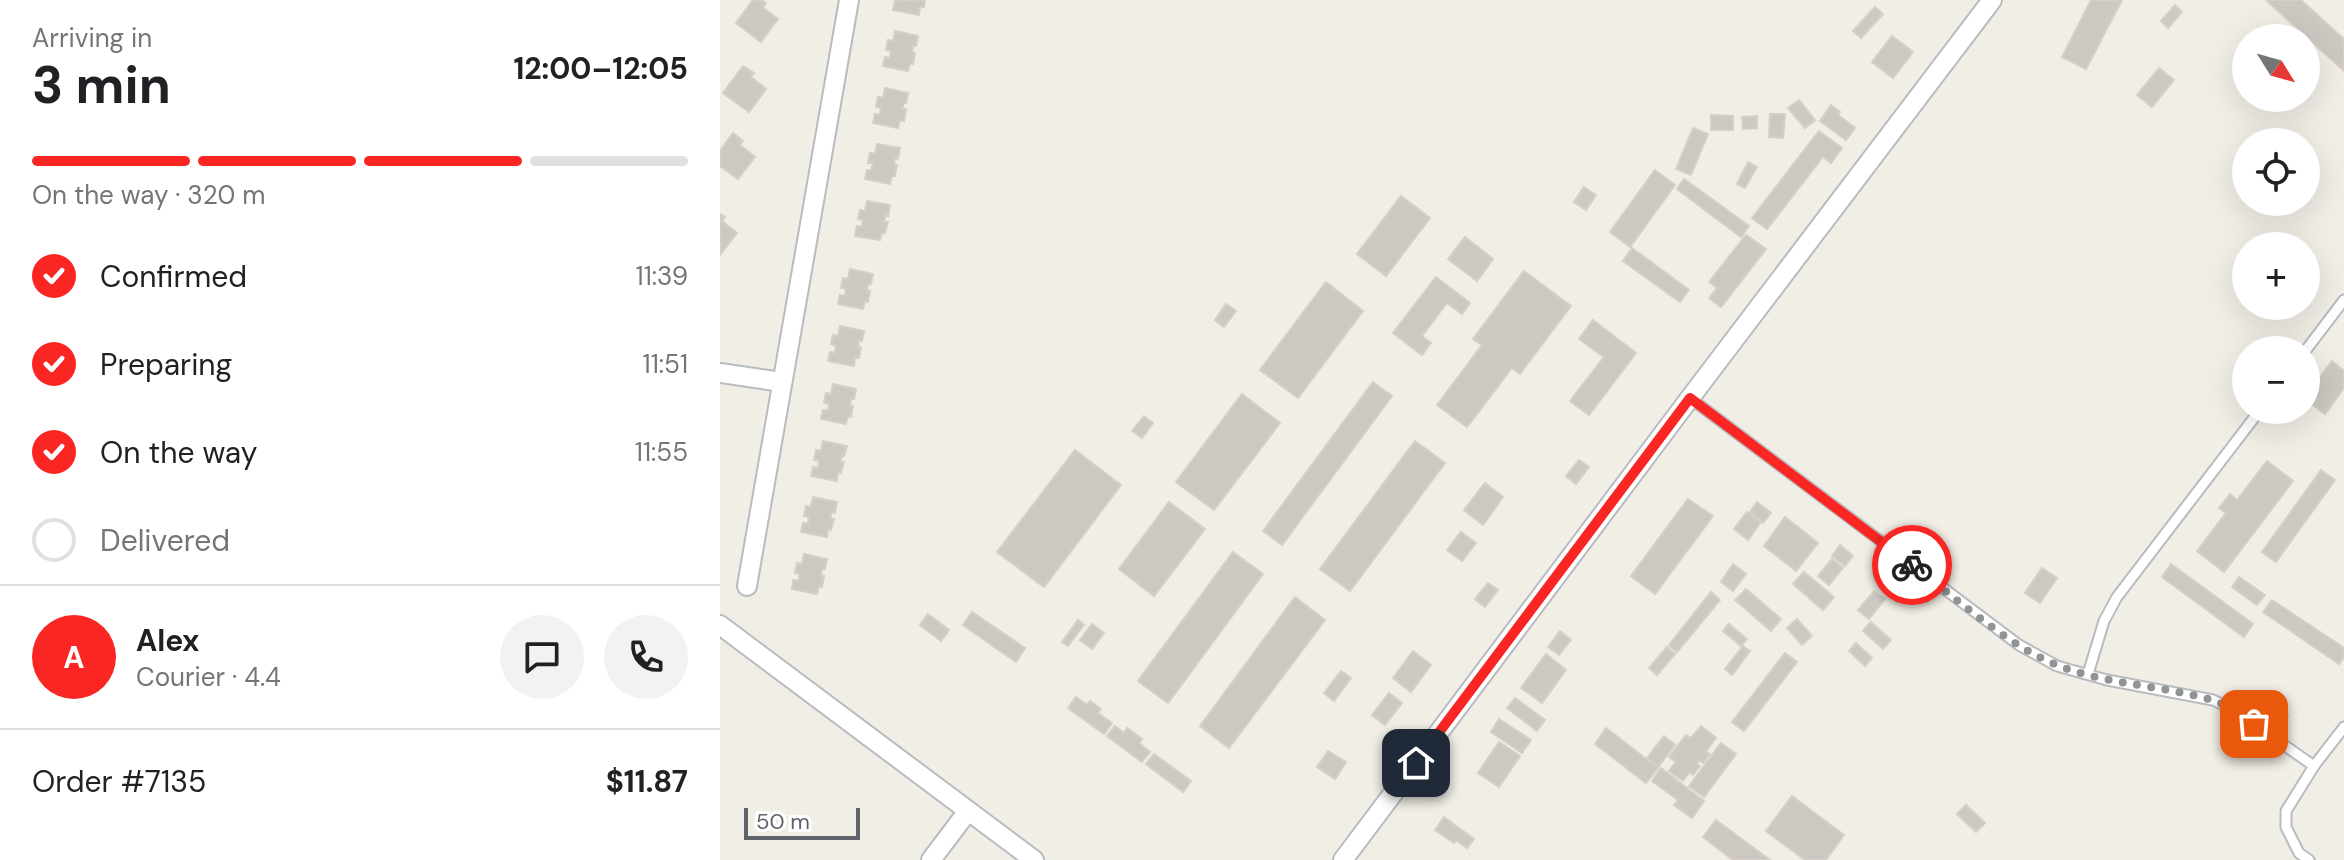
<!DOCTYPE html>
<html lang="en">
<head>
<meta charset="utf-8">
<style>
	:root { --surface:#fff; --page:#f2f2f2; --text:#202124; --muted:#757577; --line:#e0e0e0; --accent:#fa2623 }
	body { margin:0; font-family:"DM Sans",sans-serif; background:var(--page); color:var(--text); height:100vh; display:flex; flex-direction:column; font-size:30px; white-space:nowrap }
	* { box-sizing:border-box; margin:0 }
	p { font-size:26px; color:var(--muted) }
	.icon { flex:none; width:44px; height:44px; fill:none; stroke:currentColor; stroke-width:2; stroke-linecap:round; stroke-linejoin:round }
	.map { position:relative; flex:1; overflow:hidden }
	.details { display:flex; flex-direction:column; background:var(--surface); width:720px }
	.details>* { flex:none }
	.needle { width:52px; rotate:127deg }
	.fabs { position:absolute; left:1512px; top:24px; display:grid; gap:16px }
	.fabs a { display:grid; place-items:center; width:88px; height:88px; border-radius:50%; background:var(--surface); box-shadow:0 8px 32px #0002; font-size:40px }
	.scale { position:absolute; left:24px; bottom:20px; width:116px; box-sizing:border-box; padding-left:8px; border:4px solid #5d6368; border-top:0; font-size:22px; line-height:28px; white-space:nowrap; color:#5d6368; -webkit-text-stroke:6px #fff; paint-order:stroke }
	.pin { position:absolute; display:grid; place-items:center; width:68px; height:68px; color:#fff; margin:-34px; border-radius:16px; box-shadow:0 4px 12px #0006 }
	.courier { position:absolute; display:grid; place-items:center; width:80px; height:80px; margin:-40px; border:6px solid #fa2623; border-radius:50%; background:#fff; color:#222; box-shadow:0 2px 10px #0007 }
	.summary em { font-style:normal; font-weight:700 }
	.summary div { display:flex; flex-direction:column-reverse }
	.summary { display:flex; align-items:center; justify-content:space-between; height:136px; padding:0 32px }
	h1 { font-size:52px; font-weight:700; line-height:60px }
	.bar { display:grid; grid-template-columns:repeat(4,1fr); gap:12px 8px; align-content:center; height:96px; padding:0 32px }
	.bar i { height:10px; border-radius:6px; background:var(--line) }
	.bar .active { background:var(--accent) }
	.bar p { grid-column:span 4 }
	.line { display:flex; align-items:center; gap:20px; padding:0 32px; border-top:2px solid var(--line) }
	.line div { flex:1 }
	.round { display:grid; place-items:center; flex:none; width:84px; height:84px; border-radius:42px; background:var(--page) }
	ol { padding:0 32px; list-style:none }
	li { display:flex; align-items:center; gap:24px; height:88px }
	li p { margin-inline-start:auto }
	li .icon { padding:8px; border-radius:50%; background:var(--accent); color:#fff; stroke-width:4 }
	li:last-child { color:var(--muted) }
	li i { width:44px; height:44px; border:4px solid var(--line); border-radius:50% }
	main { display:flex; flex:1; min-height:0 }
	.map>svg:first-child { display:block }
</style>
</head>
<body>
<main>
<section class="details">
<div class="summary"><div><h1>3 min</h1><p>Arriving in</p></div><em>12:00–12:05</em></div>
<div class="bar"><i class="active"></i><i class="active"></i><i class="active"></i><i></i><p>On the way · 320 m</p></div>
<ol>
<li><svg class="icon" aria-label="check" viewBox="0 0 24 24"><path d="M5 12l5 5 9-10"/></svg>Confirmed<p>11:39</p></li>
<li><svg class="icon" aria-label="check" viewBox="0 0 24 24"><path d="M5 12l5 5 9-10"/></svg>Preparing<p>11:51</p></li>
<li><svg class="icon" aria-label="check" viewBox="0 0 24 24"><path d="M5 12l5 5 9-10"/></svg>On the way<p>11:55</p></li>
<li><i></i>Delivered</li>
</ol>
<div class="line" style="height:144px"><b class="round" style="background:var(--accent);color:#fff">A</b><div><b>Alex</b><p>Courier · 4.4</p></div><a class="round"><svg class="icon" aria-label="chat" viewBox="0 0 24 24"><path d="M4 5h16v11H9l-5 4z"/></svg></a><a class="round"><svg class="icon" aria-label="phone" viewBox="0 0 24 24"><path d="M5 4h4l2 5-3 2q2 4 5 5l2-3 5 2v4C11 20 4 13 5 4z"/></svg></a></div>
<div class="line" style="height:104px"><div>Order #7135</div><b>$11.87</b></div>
</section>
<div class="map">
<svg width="1624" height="860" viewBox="0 0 1624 860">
	<rect width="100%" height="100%" fill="#f1eee6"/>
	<!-- building -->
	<g fill="#ccc9c3" stroke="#d7cfc4" stroke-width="2">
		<path d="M33 0H41L46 3 43 8 58 19 41 42 16 23Z"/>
		<path d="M180 0H205L204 7H200L199 15 173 10 175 1Z"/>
		<path d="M1371 0H1402L1366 69 1342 57Z"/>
		<path d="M1546 0H1581L1624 39V71Z"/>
		<path d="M1455 5 1462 12 1448 28 1441 21Z"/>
		<path d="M1155 7 1163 14 1141 38 1133 31Z"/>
		<path d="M175 31 198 36 196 46H193L192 52 195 53 193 64 190 63 188 71 163 66 165 57 170 58 171 51 166 50 168 40 173 41Z"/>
		<path d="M1172 36 1193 52 1173 78 1152 62Z"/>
		<path d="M23 66 34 73 31 77 46 89 29 112 3 93Z"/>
		<path d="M1439 68 1454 80 1432 107 1417 95Z"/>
		<path d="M165 88 188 93 186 103H184L182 109H186L184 121 180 120 178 128 153 123 155 114 160 115 161 108 156 107 158 97 163 98Z"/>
		<path d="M1079 100 1095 120 1085 128 1068 108Z"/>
		<path d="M1111 105 1120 112 1118 115 1135 128 1126 140 1100 121Z"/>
		<path d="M1050 114H1065L1063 138 1049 137Z"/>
		<path d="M991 115 1013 116V130H991Z"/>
		<path d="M1037 116V128L1023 129 1022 117Z"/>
		<path d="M973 128 988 134 971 175 956 169Z"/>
		<path d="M1099 131 1122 148 1111 163 1103 157 1047 229 1032 218Z"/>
		<path d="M13 133 23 141 20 145 35 157 18 179 0 166V151Z"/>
		<path d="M157 144 180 148 178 159 175 158 174 164 177 165 175 176H172L170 184 145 179 147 170H151L153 163H148L150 153 155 154Z"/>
		<path d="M1028 162 1037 167 1025 188 1017 184Z"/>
		<path d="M935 170 955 185 910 247 890 232Z"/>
		<path d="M964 179 1029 226 1021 237 957 189Z"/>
		<path d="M864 187 876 195 866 210 854 202Z"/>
		<path d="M681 196 710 218 666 276 637 254Z"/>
		<path d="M147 201 170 205 168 216 166 215 164 222H168L165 233H162L160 240 135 236 137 226 142 227 143 220 138 219 140 210 145 211Z"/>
		<path d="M0 214 5 217 2 221 17 233 0 255Z"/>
		<path d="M1026 235 1046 249 1001 307 989 298 997 288 989 282Z"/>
		<path d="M745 237 773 259 757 281 728 259Z"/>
		<path d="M912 248 969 290 960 302 903 261Z"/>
		<path d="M130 269 153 274 151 284H148L147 290 150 291 148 302 145 301 143 309 118 304 120 295 125 296 126 289 121 288 123 278 128 279Z"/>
		<path d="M804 271 851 306 800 374 792 368 747 427 717 405 762 345 753 339Z"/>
		<path d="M716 277 750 303 742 314 727 303 702 336 711 343 702 355 673 333Z"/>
		<path d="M606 282 643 311 578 398 540 370Z"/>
		<path d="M506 304 516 311 504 327 495 320Z"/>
		<path d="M873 320 916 353 869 415 850 401 884 357 859 339Z"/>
		<path d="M120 326 144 331 142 341 139 340 138 347H141L139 358H135L134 366 108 361 110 352 115 353 116 346 111 344 113 335 118 336Z"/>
		<path d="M1612 361 1624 371V388L1605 414 1586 400V396Z"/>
		<path d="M653 382 672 396 562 545 543 531Z"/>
		<path d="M113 384 136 389 134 399H131L130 405 133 406 131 417 128 416 126 424 101 419 103 410 108 411 109 404 104 403 106 393 111 394Z"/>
		<path d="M522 394 560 423 494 510 456 482Z"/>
		<path d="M424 416 433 423 422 438 412 431Z"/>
		<path d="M103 441 127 446 124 456H122L120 462H124L121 473H118L117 481 91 476 93 467 98 468 99 460H94L96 450 101 451Z"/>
		<path d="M695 441 725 463 630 591 600 569Z"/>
		<path d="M355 450 401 485 324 587 277 552Z"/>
		<path d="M859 460 869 467 856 484 846 476Z"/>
		<path d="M1547 461 1573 481 1504 572 1477 551 1506 513 1499 508 1510 494 1517 500Z"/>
		<path d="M1601 470 1615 480 1556 562 1542 552Z"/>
		<path d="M765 483 783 497 763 525 744 510Z"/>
		<path d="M93 497 117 502 115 513 112 512 110 518 114 519 111 530 108 529 107 537 81 532 83 523 88 524 89 517 84 516 86 506 91 507Z"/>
		<path d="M968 499 993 516 935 594 911 576Z"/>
		<path d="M449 502 485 529 434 596 399 569Z"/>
		<path d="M1037 502 1051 513 1043 523 1030 512Z"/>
		<path d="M1027 512 1041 522 1028 540 1014 529Z"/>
		<path d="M1065 517 1098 543 1076 571 1044 546Z"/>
		<path d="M741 532 756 543 742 561 727 550Z"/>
		<path d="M1120 545 1133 556 1125 566 1112 556Z"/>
		<path d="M513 552 543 574 448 703 418 681Z"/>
		<path d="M84 554 107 559 105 569H102L101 575 104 576 102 587 99 586 97 594 72 589 73 580 78 581 80 574 75 573 77 563 82 564Z"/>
		<path d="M1112 559 1123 568 1109 585 1098 576Z"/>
		<path d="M1013 564 1026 574 1013 591 1001 582Z"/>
		<path d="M1451 564 1533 624 1524 637 1442 577Z"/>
		<path d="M1322 568 1337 578 1320 603 1305 593Z"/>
		<path d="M1084 572 1114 597 1103 610 1073 584Z"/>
		<path d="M1519 577 1545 595 1537 605 1512 587Z"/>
		<path d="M768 583 778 590 765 607 755 599Z"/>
		<path d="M1026 589 1061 619 1051 631 1015 600Z"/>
		<path d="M1154 591 1165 599 1149 619 1138 610Z"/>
		<path d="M991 592 1000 600 957 652 949 645Z"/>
		<path d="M575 597 605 620 509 748 480 726Z"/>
		<path d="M1552 600 1624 648V657L1619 664 1543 612Z"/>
		<path d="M252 612 305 648 296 662 243 625Z"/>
		<path d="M208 614 229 630 221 641 200 625Z"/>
		<path d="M1077 619 1092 636 1082 645 1067 628Z"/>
		<path d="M358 620 364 625 348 646 342 642Z"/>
		<path d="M1151 622 1171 640 1163 649 1143 631Z"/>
		<path d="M372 624 384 633 372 649 360 640Z"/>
		<path d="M1009 624 1027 639 1021 646 1003 631Z"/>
		<path d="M840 631 851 640 839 655 828 647Z"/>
		<path d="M1136 643 1152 658 1145 666 1129 651Z"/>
		<path d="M1023 646 1030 651 1012 675 1005 669Z"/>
		<path d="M947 647 955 654 937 675 929 668Z"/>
		<path d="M693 651 711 665 691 692 673 678Z"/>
		<path d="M1065 653 1077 662 1024 731 1012 722Z"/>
		<path d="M826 654 846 670 822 703 801 688Z"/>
		<path d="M621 671 631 678 614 701 604 693Z"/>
		<path d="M669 693 682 703 665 725 652 715Z"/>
		<path d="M356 697 367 705 370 701 381 709 378 713 392 723 384 734 348 708Z"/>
		<path d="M795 698 825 720 817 731 787 708Z"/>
		<path d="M1554 707 1568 717 1560 728 1547 718Z"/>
		<path d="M779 719 811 740 802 753 771 732Z"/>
		<path d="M395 726 404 733 407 728 422 739 419 743 430 752 422 762 387 736Z"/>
		<path d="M981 726 996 738 986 751 990 754 983 763 979 760 977 764 980 766 973 775 970 772 963 781 949 771 956 762 949 757 966 735 971 738Z"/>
		<path d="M886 728 938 768 926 783 875 744Z"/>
		<path d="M944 736 955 745 938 767 927 758Z"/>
		<path d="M779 742 800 756 779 787 758 773Z"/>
		<path d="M1001 743 1016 754 984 797 969 786Z"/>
		<path d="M608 751 626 762 615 779 597 767Z"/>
		<path d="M434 754 471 781 463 792 426 764Z"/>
		<path d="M941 768 984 801 972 818 954 805 958 800 932 781Z"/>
		<path d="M1072 796 1124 835 1106 860H1085L1046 831Z"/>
		<path d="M1246 805 1265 823 1256 832 1237 814Z"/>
		<path d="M724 817 754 839 747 848 736 840 734 843 715 830Z"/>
		<path d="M996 820 1050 860H1013L983 837Z"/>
	</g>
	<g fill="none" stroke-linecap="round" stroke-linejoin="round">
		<defs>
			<g id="service">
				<path d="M1586 350 1624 300"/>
				<path d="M970 398 1299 645 1337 666 1387 680 1493 700 1514 710 1594 766"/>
				<path d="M1368 674 1384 621 1397 597 1540 410"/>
				<path d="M1589 860 1579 853 1566 827V811L1594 766 1624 727"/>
			</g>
			<g id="minor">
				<path d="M0 373 62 382"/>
				<path d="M27 586 129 0"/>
				<path d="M0 625 314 860"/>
				<path d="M211 860 248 811"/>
				<path d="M623 860 970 398 1272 0"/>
			</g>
		</defs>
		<!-- service casing -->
		<use href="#service" stroke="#b8bcc1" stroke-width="13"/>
		<!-- minor casing -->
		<use href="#minor" stroke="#b8bcc1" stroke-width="22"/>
		<!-- service -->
		<use href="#service" stroke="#fff" stroke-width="9"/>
		<!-- minor -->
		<use href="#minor" stroke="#fff" stroke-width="18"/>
	</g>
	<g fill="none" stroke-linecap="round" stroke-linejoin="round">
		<!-- done -->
		<path stroke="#919494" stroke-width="8" stroke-dasharray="0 14.4" d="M1192 565C1235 597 1288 646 1337 665 1387 685 1441 685 1492 700 1508 705 1521 714 1534 724"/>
		<!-- route -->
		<path stroke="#fa2623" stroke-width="10" d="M696 763 970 398 1192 565"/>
	</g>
</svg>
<div class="fabs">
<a><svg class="needle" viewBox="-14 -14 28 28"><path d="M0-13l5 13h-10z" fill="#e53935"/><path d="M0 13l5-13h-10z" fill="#757577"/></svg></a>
<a><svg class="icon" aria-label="locate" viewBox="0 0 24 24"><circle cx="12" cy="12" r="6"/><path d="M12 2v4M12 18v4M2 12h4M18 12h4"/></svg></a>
<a>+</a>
<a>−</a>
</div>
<div class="scale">50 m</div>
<div class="pin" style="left:1534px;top:724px;background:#ea580c"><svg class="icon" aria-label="bag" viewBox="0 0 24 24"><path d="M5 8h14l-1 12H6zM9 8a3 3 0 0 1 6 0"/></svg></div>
<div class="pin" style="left:696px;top:763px;background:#1f2937"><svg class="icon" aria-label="home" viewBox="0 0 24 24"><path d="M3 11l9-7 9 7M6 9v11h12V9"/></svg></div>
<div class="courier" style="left:1192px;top:565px"><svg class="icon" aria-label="bike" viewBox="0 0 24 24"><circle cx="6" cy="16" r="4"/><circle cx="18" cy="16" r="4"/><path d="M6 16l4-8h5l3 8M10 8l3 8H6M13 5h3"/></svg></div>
</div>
</main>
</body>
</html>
